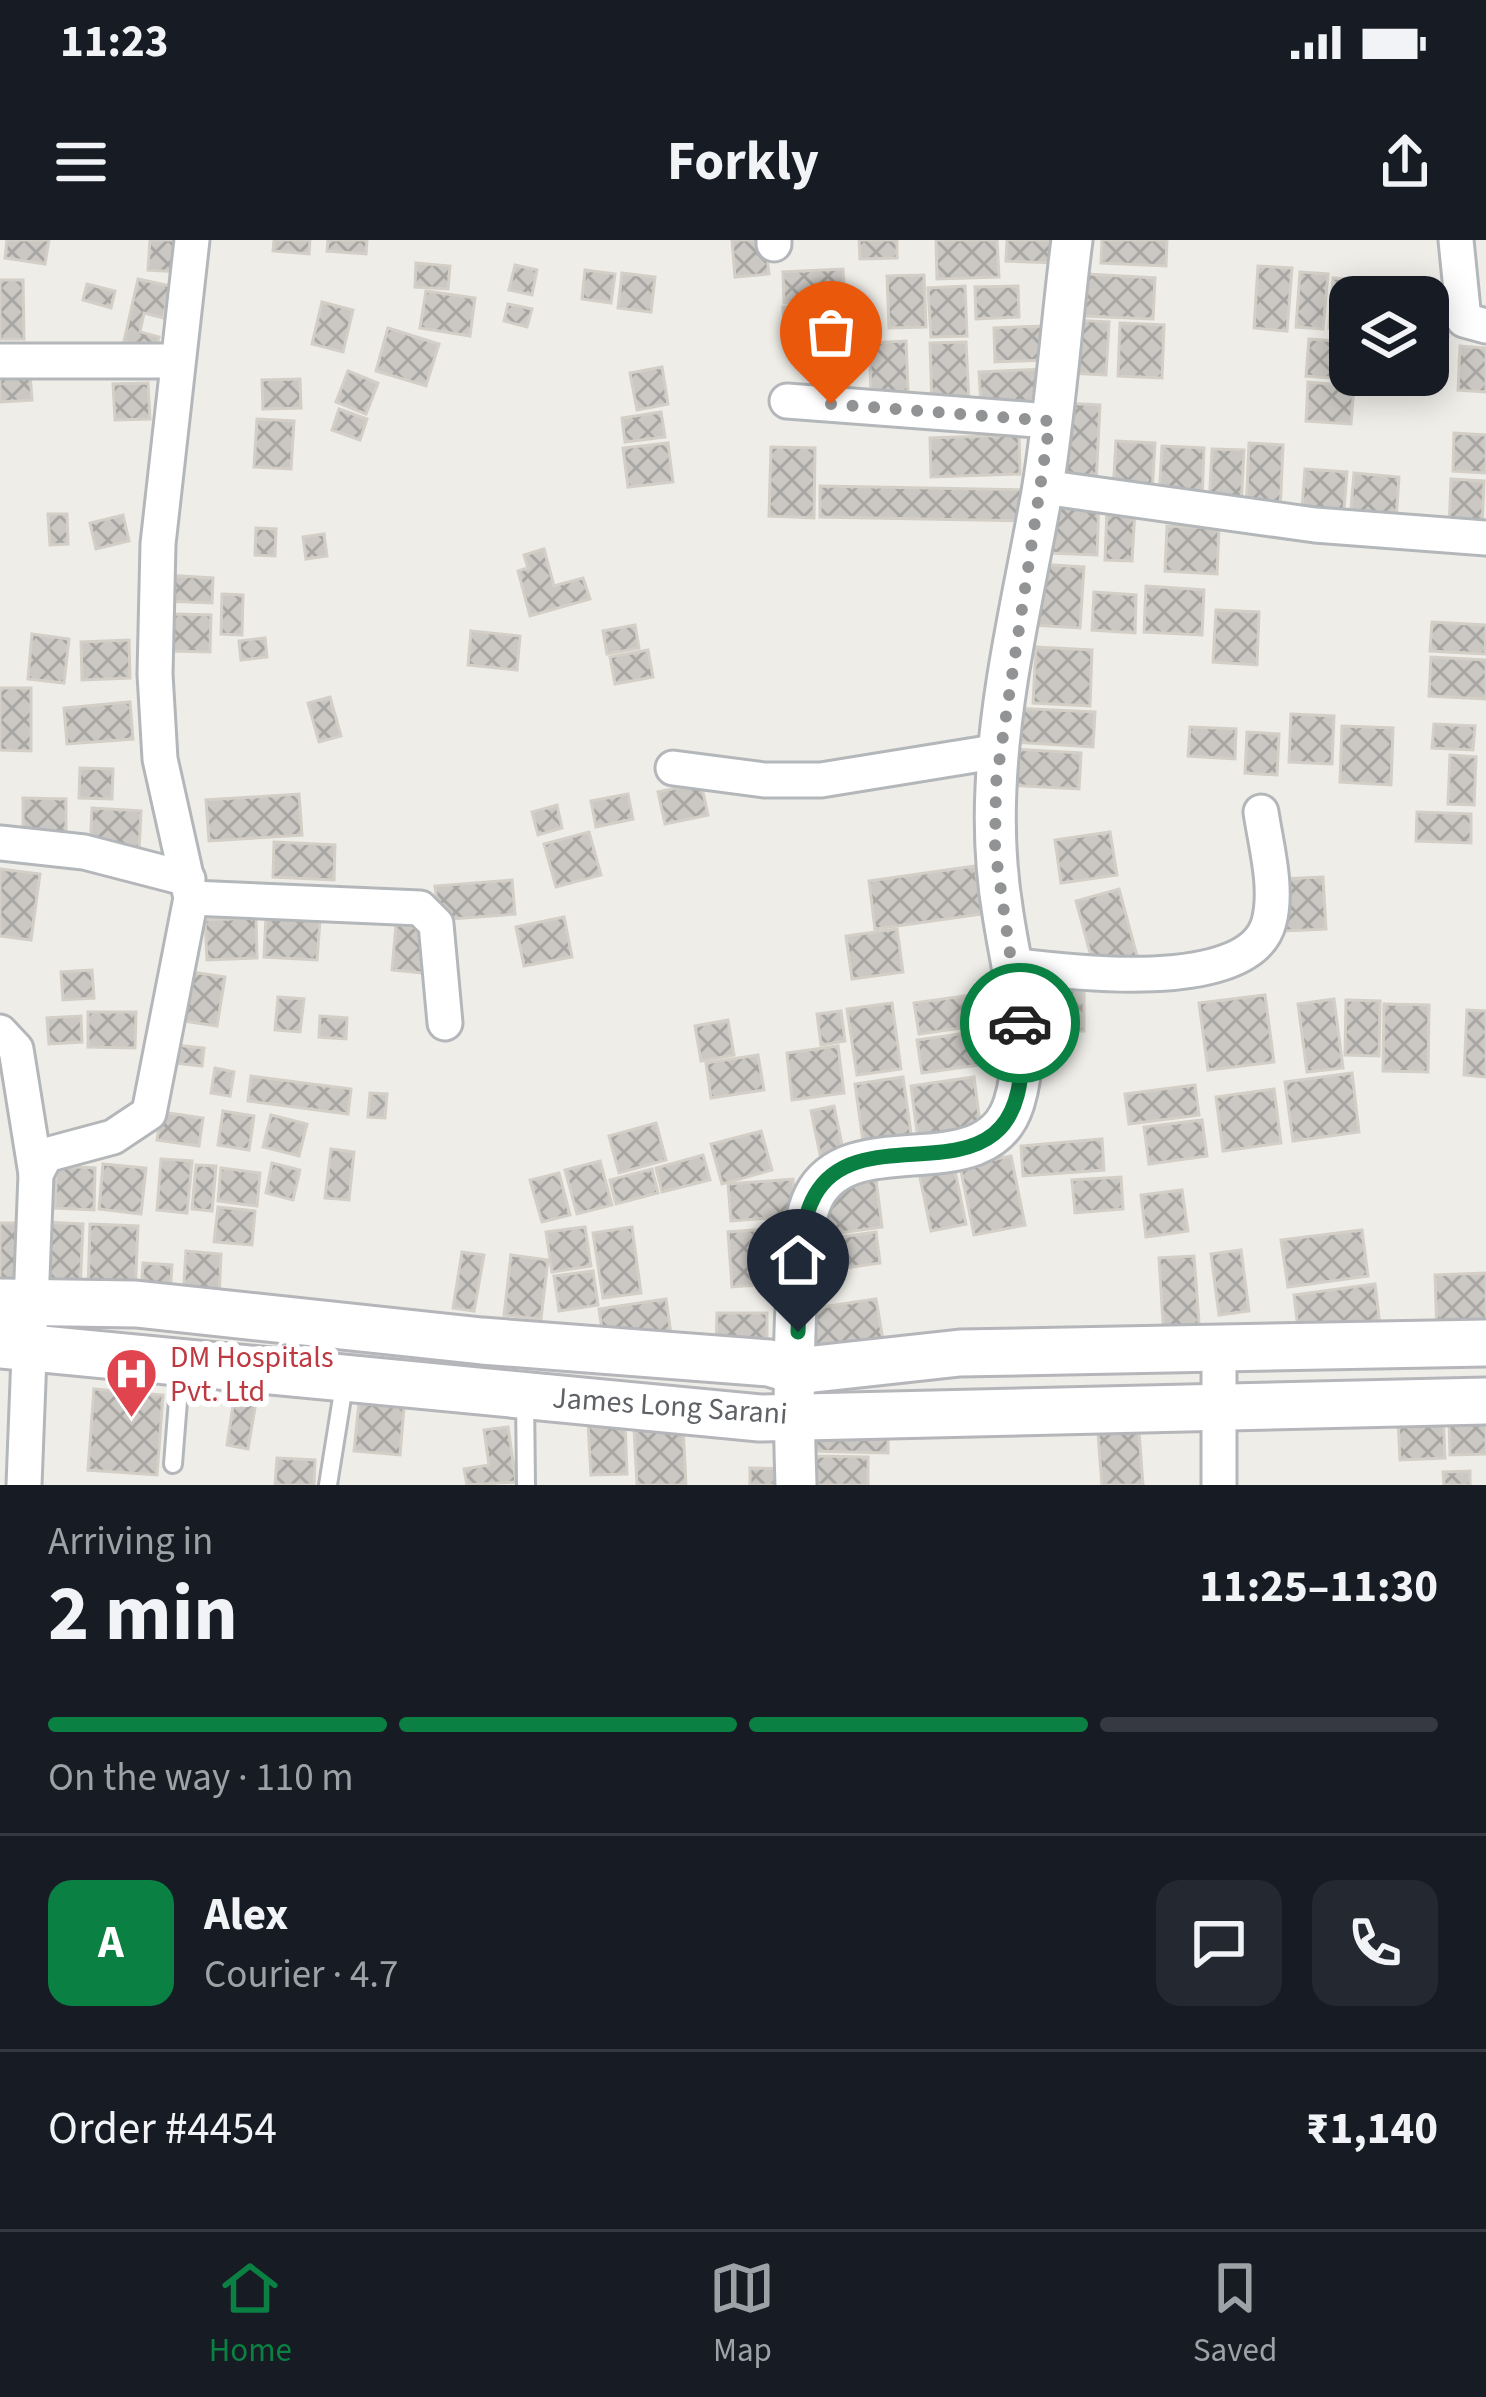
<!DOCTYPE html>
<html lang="en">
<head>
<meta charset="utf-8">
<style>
	:root { --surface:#171b24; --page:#242831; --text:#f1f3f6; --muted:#9ea1a6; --line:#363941; --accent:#0b8043 }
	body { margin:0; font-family:"Source Sans 3",sans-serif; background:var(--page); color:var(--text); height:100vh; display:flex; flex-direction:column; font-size:45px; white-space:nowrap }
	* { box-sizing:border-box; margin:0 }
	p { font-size:39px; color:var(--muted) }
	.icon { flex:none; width:66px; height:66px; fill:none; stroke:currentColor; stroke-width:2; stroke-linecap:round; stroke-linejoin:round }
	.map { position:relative; height:1245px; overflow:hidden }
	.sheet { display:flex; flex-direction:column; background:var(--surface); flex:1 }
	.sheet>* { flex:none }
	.buttons { position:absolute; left:1329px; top:36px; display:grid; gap:24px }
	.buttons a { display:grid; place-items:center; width:120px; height:120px; border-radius:24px; background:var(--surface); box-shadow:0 6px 30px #0003; font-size:60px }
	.pin { position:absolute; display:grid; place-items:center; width:102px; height:102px; color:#fff; margin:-123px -51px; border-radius:50% 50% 50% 0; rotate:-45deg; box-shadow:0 0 12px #0007 }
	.pin .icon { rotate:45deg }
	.courier { position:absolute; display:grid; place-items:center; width:120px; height:120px; margin:-60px; border:9px solid #0b8043; border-radius:50%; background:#fff; color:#222; box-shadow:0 3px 15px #0007 }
	.overview em { font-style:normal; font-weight:700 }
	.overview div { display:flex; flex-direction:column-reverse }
	.overview { display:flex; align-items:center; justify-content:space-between; height:204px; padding:0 48px }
	h1 { font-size:78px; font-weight:700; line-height:90px }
	.bar { display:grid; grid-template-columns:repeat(4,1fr); gap:18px 12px; align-content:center; height:144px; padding:0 48px }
	.bar i { height:15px; border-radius:9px; background:var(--line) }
	.bar .current { background:var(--accent) }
	.bar p { grid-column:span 4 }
	.line { display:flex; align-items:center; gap:30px; padding:0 48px; border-top:3px solid var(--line) }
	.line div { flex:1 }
	.round { display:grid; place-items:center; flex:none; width:126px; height:126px; border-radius:24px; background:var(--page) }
	.status { display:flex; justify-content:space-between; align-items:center; height:84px; padding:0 60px; background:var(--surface); direction:ltr }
	.status svg { height:33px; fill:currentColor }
	header { display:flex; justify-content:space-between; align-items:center; height:156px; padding:0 48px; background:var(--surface); font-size:54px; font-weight:700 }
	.tab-bar { display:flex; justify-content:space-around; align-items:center; height:168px; border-top:3px solid var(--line); background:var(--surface); font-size:33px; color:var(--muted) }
	.tab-bar a { display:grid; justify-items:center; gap:6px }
	.tab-bar .current { color:var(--accent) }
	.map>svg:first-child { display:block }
</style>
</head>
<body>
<div class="status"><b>11:23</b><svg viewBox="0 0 49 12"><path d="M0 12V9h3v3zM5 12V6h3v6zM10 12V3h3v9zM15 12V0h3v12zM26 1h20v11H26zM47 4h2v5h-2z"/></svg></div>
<header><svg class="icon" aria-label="menu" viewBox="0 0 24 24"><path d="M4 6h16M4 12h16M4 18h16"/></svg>Forkly<svg class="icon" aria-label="share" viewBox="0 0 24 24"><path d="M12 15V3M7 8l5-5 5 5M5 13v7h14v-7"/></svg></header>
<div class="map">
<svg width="1486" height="1245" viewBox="0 0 1486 1245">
	<defs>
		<pattern id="building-cross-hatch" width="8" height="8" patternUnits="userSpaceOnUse" patternTransform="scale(3)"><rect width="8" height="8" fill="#cbc8c4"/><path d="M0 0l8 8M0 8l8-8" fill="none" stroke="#a8a6a3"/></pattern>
	</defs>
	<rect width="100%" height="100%" fill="#efede8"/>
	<!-- building -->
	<g fill="url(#building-cross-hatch)" stroke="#d3cfc6" stroke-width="3">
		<path d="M7 0H49L45 24 5 18Z"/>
		<path d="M150 0H182L180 32 148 30Z"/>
		<path d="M274 0H310L309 14 273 11Z"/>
		<path d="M328 0H367L366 14 327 11Z"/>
		<path d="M732 0H765L769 34 735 37Z"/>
		<path d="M859 0H897V18L860 19Z"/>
		<path d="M936 0H997L999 37 937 39Z"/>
		<path d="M1007 0H1056V23L1006 21Z"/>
		<path d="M1102 0H1167L1166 26 1101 23Z"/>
		<path d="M416 23 450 26 448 49 415 47Z"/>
		<path d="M515 25 537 30 532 55 509 50Z"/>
		<path d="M1258 26 1292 28 1287 91 1254 88Z"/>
		<path d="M843 29 845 60 784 63 783 32Z"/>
		<path d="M585 30 615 34 611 63 582 59Z"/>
		<path d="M1300 32 1328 34 1323 89 1296 87Z"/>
		<path d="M622 33 655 37 651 72 618 68Z"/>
		<path d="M1087 34 1155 38 1153 79 1085 76Z"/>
		<path d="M924 35 926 87 889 88 887 36Z"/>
		<path d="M1333 38 1371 41 1370 57H1350V90L1329 88Z"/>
		<path d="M138 39 170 46 163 78 144 73 140 92 159 97 156 108 124 101Z"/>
		<path d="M0 40H23L24 99H0Z"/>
		<path d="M87 44 115 51 111 68 83 60Z"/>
		<path d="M965 46 967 96 931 97 928 48Z"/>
		<path d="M1018 46 1019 77 976 79 975 47Z"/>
		<path d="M426 51 475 58 470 96 420 88Z"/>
		<path d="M1428 59 1450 61 1448 97 1428 96Z"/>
		<path d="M322 62 353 70 343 112 312 104Z"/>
		<path d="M845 63 846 99 785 103 783 67Z"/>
		<path d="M508 64 532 69 527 87 504 81Z"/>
		<path d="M1071 80 1109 82 1106 135 1068 133Z"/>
		<path d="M1120 83 1164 85 1162 138 1118 136Z"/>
		<path d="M1043 86 1045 120 995 122 994 88Z"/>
		<path d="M388 88 439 104 426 146 376 131Z"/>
		<path d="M1309 99 1350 102V135H1359L1358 140 1306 136Z"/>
		<path d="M906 101 908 151 871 152 869 103Z"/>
		<path d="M966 102 969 163 932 165 930 103Z"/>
		<path d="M1460 106 1486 108V152L1458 150Z"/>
		<path d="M662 127 668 164 637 170 630 133Z"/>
		<path d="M1045 129 1047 162 981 164 979 132Z"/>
		<path d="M348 131 378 143 366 174 336 162Z"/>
		<path d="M30 134 32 160 0 162V136Z"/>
		<path d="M300 139 301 168 263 169 262 140Z"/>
		<path d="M1308 142 1354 146 1351 184 1306 181Z"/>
		<path d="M148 143 150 179 115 180 113 144Z"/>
		<path d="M1061 163 1100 165 1096 245 1057 244Z"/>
		<path d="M339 169 367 179 360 200 332 190Z"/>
		<path d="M661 172 665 197 625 202 622 178Z"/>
		<path d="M257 179 294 181 291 229 254 227Z"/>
		<path d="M1454 193 1486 195V233L1453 231Z"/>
		<path d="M1019 195 1020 234 931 237 930 198Z"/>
		<path d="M1116 201 1155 203 1152 253 1113 252Z"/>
		<path d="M668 203 673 242 628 247 623 208Z"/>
		<path d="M1249 203 1283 205 1280 274 1246 272Z"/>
		<path d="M1162 206 1204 208 1202 262 1159 260Z"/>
		<path d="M771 207 815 208 814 278 769 276Z"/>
		<path d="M1212 209 1244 210 1241 269 1209 267Z"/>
		<path d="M1305 229 1347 232 1343 283 1301 280Z"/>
		<path d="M1354 233 1399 237 1396 282 1350 279Z"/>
		<path d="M1451 239 1484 241 1482 291 1449 290Z"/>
		<path d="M820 246 1029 250 1028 281 820 277Z"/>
		<path d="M1053 256 1099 259 1097 315 1050 313Z"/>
		<path d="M1107 269 1135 270 1132 321 1105 320Z"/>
		<path d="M48 274H67L68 304 50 305Z"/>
		<path d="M123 275 129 301 96 309 90 283Z"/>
		<path d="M1167 286 1219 288 1217 334 1165 331Z"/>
		<path d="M256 288 276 289 275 316 255 315Z"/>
		<path d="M324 294 327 316 306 319 303 297Z"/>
		<path d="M544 309 554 346 583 338 590 359 530 376 518 331 528 328 524 315Z"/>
		<path d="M1036 324 1084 327 1080 388 1033 385Z"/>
		<path d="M165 335 213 338 212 363 164 361Z"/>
		<path d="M1146 346 1204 350 1202 395 1144 392Z"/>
		<path d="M1094 352 1136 355 1135 393 1092 390Z"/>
		<path d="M222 354 243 355 242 395 221 394Z"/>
		<path d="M1216 370 1259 372 1257 425 1213 422Z"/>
		<path d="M174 374 211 375 210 412 173 411Z"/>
		<path d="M1432 382 1486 385 1485 414 1430 411Z"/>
		<path d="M635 385 639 408 607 414 603 391Z"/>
		<path d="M471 391 520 396 517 430 468 425Z"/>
		<path d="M32 394 69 399 64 443 28 439Z"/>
		<path d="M265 398 267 417 241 420 239 401Z"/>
		<path d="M129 400 130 438 82 440 81 402Z"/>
		<path d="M1036 407 1092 410 1090 466 1033 463Z"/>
		<path d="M648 410 653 437 615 444 610 417Z"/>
		<path d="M1431 417 1486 420V459L1429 456Z"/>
		<path d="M0 448H31V511L0 510Z"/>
		<path d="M330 457 341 496 319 502 308 463Z"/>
		<path d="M130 462 133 499 67 504 64 468Z"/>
		<path d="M1013 468 1095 472 1093 507 1012 502Z"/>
		<path d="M1291 474 1334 476 1332 524 1289 522Z"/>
		<path d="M1434 484 1475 486 1473 510 1432 508Z"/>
		<path d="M1342 486 1393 488 1391 545 1340 542Z"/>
		<path d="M1190 487 1236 489 1235 519 1188 516Z"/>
		<path d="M1247 492 1279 494 1277 535 1245 533Z"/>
		<path d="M1010 509 1081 513 1079 549 1008 545Z"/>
		<path d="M1450 515 1476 517 1474 565 1448 564Z"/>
		<path d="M80 528 113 529 112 559 79 558Z"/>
		<path d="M701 543 708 575 665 584 658 552Z"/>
		<path d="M299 554 302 595 209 601 206 560Z"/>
		<path d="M628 554 633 579 596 587 591 561Z"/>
		<path d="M23 558 66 559V595H23Z"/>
		<path d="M557 565 562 588 538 595 532 572Z"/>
		<path d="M92 568 141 571 139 611 90 608Z"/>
		<path d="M1417 572 1471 574V603L1416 601Z"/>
		<path d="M589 592 601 635 556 647 544 604Z"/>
		<path d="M1110 592 1117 635 1061 643 1055 600Z"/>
		<path d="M274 602 335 605 334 640 273 637Z"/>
		<path d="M975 626 982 674 875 689 869 641Z"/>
		<path d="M0 629 40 634 31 700 0 696Z"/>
		<path d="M1323 637 1326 689 1285 691 1282 639Z"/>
		<path d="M512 640 515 674 439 680 435 646Z"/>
		<path d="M1119 649 1138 720 1095 731 1076 661Z"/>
		<path d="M266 676 320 680 317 720 264 717Z"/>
		<path d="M564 677 572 717 524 726 516 687Z"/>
		<path d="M256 678 257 718 207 720 205 680Z"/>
		<path d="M396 685 427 688 423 733 392 730Z"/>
		<path d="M897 689 903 732 852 739 846 696Z"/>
		<path d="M92 730 94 758 63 760 61 732Z"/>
		<path d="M185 731 225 737 217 786 177 780Z"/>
		<path d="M1036 750H1084V791L1036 792Z"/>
		<path d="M972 755 976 786 919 794 914 763Z"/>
		<path d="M1265 755 1274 822 1208 830 1199 763Z"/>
		<path d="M278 757 304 759 300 792 275 790Z"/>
		<path d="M1334 759 1343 828 1307 832 1298 764Z"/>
		<path d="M1346 760 1380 761 1379 816 1345 815Z"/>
		<path d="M892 763 901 829 857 835 847 769Z"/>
		<path d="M1384 764 1429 765 1428 832 1383 831Z"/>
		<path d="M1467 770 1486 771V837L1464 835Z"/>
		<path d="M841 771 845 801 821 805 817 774Z"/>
		<path d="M88 772H136L135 808 88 807Z"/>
		<path d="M81 776 82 802 49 804 47 778Z"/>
		<path d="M320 776 347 778 346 799 319 797Z"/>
		<path d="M728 780 734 815 701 821 695 786Z"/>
		<path d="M988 790 993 823 922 833 917 800Z"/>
		<path d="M175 805 204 808 202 826 173 823Z"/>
		<path d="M838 806 844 853 792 860 787 813Z"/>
		<path d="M758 815 764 850 711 858 706 823Z"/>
		<path d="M215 828 234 832 230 856 211 853Z"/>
		<path d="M1352 833 1359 892 1293 901 1285 842Z"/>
		<path d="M251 836 351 849 348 874 248 861Z"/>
		<path d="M903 837 913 908 865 915 855 844Z"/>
		<path d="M974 837 982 899 919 907 911 846Z"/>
		<path d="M1195 845 1199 875 1129 884 1125 854Z"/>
		<path d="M1274 849 1281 903 1223 911 1216 857Z"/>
		<path d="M370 853 387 854 385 878 368 877Z"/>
		<path d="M834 866 844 914 821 919 811 871Z"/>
		<path d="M223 871 254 876 249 910 218 905Z"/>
		<path d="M161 872 203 878 199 906 157 900Z"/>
		<path d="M271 875 307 884 299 916 263 907Z"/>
		<path d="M1202 880 1207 916 1149 924 1144 887Z"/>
		<path d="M656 883 666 920 619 933 609 896Z"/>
		<path d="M761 891 772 930 722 944 711 904Z"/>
		<path d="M1102 899 1104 930 1023 936 1021 906Z"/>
		<path d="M331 909 354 912 349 960 325 958Z"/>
		<path d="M703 915 710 940 662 952 656 928Z"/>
		<path d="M1011 916 1025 985 974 995 960 926Z"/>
		<path d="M161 919 192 921 187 973 157 970Z"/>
		<path d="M600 921 612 965 577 974 565 930Z"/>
		<path d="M272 923 300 930 293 960 266 953Z"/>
		<path d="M103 924 146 928 141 974 99 969Z"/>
		<path d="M196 925 216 926 212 971 192 969Z"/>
		<path d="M57 926 95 928 94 970 55 968Z"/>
		<path d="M954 926 966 984 931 991 919 933Z"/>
		<path d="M221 928 260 933 257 966 218 961Z"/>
		<path d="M652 929 658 953 616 964 610 940Z"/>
		<path d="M559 933 570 975 542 982 530 940Z"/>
		<path d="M1121 937 1123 969 1075 973 1072 940Z"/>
		<path d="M793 939 796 976 731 981 728 944Z"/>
		<path d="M876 940 882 987 825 995 823 973 850 944Z"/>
		<path d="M1182 950 1188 991 1146 997 1141 955Z"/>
		<path d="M218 967 255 971 252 1005 214 1002Z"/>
		<path d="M43 982 83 984 80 1051 41 1049Z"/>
		<path d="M0 983H21L23 1041 0 1042Z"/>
		<path d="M90 984 138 986 135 1054 88 1052Z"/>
		<path d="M585 987 591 1026 552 1032 546 992Z"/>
		<path d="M632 987 641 1053 603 1058 593 993Z"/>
		<path d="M791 987 796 1042 732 1047 728 992Z"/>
		<path d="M1362 990 1368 1036 1288 1047 1281 1000Z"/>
		<path d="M876 992 880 1023 817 1032 812 1001Z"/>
		<path d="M1241 1010 1249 1071 1219 1075 1211 1014Z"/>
		<path d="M186 1011 221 1014 219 1059 183 1057Z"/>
		<path d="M462 1012 484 1015 474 1071 453 1068Z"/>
		<path d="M511 1015 548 1020 541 1079 504 1075Z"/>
		<path d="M1194 1016 1200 1096 1164 1099 1159 1018Z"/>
		<path d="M143 1023 172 1025 170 1056 141 1054Z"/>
		<path d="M593 1031 598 1065 559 1071 554 1036Z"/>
		<path d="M1486 1033V1091L1437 1093 1435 1035Z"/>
		<path d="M1375 1044 1380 1086 1299 1097 1294 1055Z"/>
		<path d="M666 1059 671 1094 604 1103 599 1069Z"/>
		<path d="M876 1059 883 1100 807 1111 801 1070Z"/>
		<path d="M717 1073H767V1110L716 1109Z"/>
		<path d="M94 1149 163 1155 157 1235 88 1230Z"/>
		<path d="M235 1153 257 1156 248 1209 227 1205Z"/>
		<path d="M359 1163 404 1168 400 1215 354 1211Z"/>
		<path d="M1443 1175 1445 1218 1400 1220 1398 1177Z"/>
		<path d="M1486 1175V1214L1450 1215 1449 1176Z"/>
		<path d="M625 1181 627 1234 591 1235 588 1183Z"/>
		<path d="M812 1184 888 1186V1213L812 1211Z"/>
		<path d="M508 1187 516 1242 467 1245 464 1229 489 1225 484 1190Z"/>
		<path d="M683 1187 686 1245H637L634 1189Z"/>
		<path d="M1139 1191 1143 1245H1102L1098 1194Z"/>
		<path d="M813 1216 868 1217V1245H812Z"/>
		<path d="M277 1218 315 1220 314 1245H275Z"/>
		<path d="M750 1228 788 1229 787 1245H750Z"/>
		<path d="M1470 1231V1245H1444L1443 1232Z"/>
	</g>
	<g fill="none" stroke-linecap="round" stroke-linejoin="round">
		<defs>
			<g id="service">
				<path d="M525 1156 526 1245"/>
				<path d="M173 1224 181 1123"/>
				<path d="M328 1245 345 1139"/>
			</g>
			<g id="minor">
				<path d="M774 0V4"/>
				<path d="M1456 0 1464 80 1486 86"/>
				<path d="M0 121H177"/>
				<path d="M787 161 1050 181"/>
				<path d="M1043 247 1315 285 1486 298"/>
				<path d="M673 528 764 540H821L1000 511"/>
				<path d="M0 603 84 612 188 639"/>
				<path d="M191 658 420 668 436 684 445 783"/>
				<path d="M1011 725C1065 732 1250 756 1269 682 1278 648 1266 606 1261 572"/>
				<path d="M0 792 16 809 36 934"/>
				<path d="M24 1245 36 934 46 915 113 897 149 873 191 658 160 519 155 434 158 304 192 0"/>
				<path d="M1219 1245V1109"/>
			</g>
			<path id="tertiary" d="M796 1245C794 1185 789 1005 814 956 852 882 987 951 1014 863 1033 803 1012 735 1003 674 996 632 994 590 996 548 1000 449 1025 349 1042 252 1056 169 1061 84 1072 0"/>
			<g id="secondary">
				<path d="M0 1062 136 1064 482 1101 769 1123 796 1131 960 1113 1486 1103"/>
				<path d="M0 1105 760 1178 1486 1161"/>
			</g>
		</defs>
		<!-- service casing -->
		<use href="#service" stroke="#b4b7ba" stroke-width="22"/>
		<!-- minor casing -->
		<use href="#minor" stroke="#b4b7ba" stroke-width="39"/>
		<!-- tertiary casing -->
		<use href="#tertiary" stroke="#b4b7ba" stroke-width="45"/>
		<!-- secondary casing -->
		<use href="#secondary" stroke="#b4b6ba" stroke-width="51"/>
		<!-- service -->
		<use href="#service" stroke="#fff" stroke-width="16"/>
		<!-- minor -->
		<use href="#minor" stroke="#fff" stroke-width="33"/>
		<!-- tertiary -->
		<use href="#tertiary" stroke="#fff" stroke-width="39"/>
		<!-- secondary -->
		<use href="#secondary" stroke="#fff" stroke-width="45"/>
	</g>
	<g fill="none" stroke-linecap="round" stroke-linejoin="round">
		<!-- done -->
		<path stroke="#919394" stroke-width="12" stroke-dasharray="0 21.6" d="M831 164 1050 181 996 543 995 609 1020 783"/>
		<!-- route -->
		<path stroke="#0b8043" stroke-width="15" d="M798 1092C800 1050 794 992 815 955 866 864 1041 988 1020 783"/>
	</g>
	<!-- icons -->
	<defs>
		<symbol id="hospital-pin" viewBox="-11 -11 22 30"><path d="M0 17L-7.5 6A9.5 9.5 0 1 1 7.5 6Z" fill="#e0444e" stroke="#fff"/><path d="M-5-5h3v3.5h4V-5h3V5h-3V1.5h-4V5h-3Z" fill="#fff"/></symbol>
	</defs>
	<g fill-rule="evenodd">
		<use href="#hospital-pin" x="102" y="1104" width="59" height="81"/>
	</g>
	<g text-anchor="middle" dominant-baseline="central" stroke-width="12" stroke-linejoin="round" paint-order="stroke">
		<!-- health labels -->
		<g font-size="30" fill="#be3a42" stroke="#fff" text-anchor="start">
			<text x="170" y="1117">DM Hospitals<tspan x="170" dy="34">Pvt. Ltd</tspan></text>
		</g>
		<!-- street labels -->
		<g font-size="30" fill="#5f6266" stroke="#fff">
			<text transform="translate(670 1166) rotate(4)">James Long Sarani</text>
		</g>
	</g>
</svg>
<div class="buttons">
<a><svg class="icon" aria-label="layers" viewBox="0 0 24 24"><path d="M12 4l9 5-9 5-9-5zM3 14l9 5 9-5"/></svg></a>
</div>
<div class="pin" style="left:831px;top:164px;background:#ea580c"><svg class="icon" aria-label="bag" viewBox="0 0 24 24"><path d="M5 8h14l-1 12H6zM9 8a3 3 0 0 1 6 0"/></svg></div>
<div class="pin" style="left:798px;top:1092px;background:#1f2937"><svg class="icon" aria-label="home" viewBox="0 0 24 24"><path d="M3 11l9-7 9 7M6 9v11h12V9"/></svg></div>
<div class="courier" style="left:1020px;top:783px"><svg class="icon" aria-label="car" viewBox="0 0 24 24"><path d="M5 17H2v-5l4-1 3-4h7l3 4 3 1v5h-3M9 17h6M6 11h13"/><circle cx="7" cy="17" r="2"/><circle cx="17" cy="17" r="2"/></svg></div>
</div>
<section class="sheet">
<div class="overview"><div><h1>2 min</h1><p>Arriving in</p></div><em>11:25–11:30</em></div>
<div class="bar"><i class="current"></i><i class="current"></i><i class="current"></i><i></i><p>On the way · 110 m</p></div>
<div class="line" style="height:216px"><b class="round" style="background:var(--accent);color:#fff">A</b><div><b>Alex</b><p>Courier · 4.7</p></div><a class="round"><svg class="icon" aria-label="chat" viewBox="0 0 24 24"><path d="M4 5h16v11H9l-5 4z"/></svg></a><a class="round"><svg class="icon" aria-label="phone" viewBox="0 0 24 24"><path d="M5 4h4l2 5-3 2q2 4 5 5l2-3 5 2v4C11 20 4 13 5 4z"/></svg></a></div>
<div class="line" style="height:156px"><div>Order #4454</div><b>₹1,140</b></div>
</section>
<nav class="tab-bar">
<a class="current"><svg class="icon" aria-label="home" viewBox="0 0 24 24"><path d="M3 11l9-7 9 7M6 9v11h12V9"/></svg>Home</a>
<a><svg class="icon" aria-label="map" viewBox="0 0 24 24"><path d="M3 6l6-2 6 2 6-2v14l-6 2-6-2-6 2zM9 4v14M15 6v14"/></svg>Map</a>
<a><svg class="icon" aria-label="saved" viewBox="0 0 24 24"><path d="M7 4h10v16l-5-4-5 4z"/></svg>Saved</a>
</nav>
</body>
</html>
